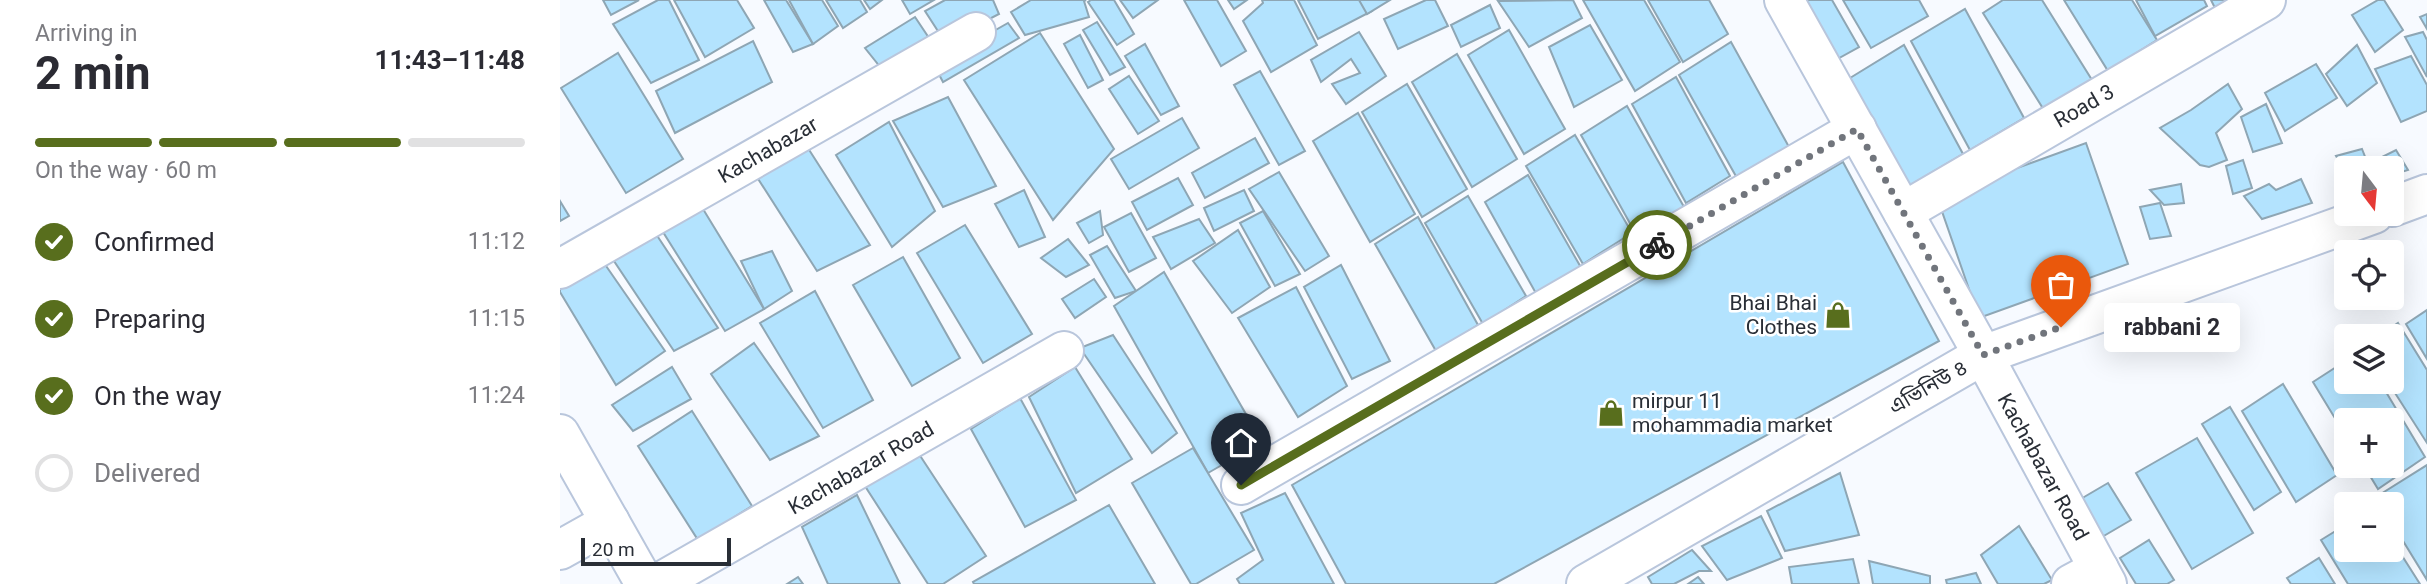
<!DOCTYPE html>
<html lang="en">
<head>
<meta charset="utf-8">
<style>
	:root { --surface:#fff; --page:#f2f2f3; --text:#2b2b33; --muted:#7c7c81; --line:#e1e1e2; --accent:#586e1d }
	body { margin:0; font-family:Roboto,"Noto Sans Bengali",sans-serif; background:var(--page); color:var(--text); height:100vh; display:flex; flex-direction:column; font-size:26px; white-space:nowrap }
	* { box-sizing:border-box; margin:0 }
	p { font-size:23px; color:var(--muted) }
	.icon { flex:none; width:38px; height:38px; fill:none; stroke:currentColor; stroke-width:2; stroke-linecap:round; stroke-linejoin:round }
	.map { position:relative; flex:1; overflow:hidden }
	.details { display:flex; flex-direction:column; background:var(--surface); width:560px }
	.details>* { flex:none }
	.needle { width:46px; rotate:164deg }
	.fabs { position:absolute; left:1774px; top:156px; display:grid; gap:14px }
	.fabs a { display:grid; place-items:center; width:70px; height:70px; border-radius:7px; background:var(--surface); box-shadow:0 7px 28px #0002; font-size:35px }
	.scale { position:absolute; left:21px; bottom:18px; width:150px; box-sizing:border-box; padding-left:7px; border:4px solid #292e36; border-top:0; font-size:19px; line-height:24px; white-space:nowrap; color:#292e36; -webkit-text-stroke:5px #fff; paint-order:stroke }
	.pin { position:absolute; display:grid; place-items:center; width:60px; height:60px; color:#fff; margin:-72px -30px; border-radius:50% 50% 50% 0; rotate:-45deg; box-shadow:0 0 7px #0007 }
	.pin .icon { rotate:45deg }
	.courier { position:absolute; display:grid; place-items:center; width:70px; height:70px; margin:-35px; border:5px solid #586e1d; border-radius:50%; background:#fff; color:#222; box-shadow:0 2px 9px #0007 }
	.bubble { position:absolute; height:49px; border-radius:7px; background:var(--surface); box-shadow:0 7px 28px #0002; font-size:23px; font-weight:700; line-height:49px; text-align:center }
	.head em { font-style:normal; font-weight:700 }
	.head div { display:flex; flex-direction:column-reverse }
	.head { display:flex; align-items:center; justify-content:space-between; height:119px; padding:0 35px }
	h1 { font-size:46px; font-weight:700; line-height:52px }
	.bar { display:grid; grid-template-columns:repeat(4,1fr); gap:10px 7px; align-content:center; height:84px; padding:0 35px }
	.bar i { height:9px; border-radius:5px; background:var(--line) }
	.bar .on { background:var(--accent) }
	.bar p { grid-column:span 4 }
	ol { padding:0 35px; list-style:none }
	li { display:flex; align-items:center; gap:21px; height:77px }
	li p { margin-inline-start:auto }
	li .icon { padding:7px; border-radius:50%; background:var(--accent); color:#fff; stroke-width:4 }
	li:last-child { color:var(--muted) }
	li i { width:38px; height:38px; border:4px solid var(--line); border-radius:50% }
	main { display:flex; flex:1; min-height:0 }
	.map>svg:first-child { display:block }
</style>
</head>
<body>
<main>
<section class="details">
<div class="head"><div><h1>2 min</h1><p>Arriving in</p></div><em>11:43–11:48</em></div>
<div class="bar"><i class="on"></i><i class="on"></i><i class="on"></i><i></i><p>On the way · 60 m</p></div>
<ol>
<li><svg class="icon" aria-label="check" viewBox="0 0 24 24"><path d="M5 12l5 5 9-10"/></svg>Confirmed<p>11:12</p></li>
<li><svg class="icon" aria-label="check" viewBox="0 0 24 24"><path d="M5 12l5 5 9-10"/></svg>Preparing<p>11:15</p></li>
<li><svg class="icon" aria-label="check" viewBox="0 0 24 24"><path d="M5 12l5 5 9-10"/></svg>On the way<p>11:24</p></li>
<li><i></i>Delivered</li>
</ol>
</section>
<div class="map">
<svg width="1867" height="584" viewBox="0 0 1867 584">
	<rect width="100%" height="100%" fill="#f7faff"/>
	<!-- building -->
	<g fill="#b3e3fe" stroke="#8ea6b4" stroke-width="2">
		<path d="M43 0H79L51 15Z"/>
		<path d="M98 0H109L139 60 91 83 53 24Z"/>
		<path d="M114 0H177L194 28 145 57Z"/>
		<path d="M204 0H226L253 44 233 52Z"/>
		<path d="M229 0H262L278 26 253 44Z"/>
		<path d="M266 0H300L307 12 283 28Z"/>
		<path d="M304 0H322L310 9Z"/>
		<path d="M342 0H374L350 14Z"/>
		<path d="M385 0H433L439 14 385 42 365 11Z"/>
		<path d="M471 0H526L524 1 529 17 465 35 451 12Z"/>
		<path d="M531 0H554L574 34 557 45 528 2Z"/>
		<path d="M560 0H598L573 18Z"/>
		<path d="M624 0H657L686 51 661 66Z"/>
		<path d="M668 0H687L674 9Z"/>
		<path d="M702 0H734L757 45 711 72 683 21 703 3Z"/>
		<path d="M738 0H807L812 11 758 39Z"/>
		<path d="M799 0H830L807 14Z"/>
		<path d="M866 0H875L888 26 838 49 824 19Z"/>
		<path d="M1013 0 1022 18 969 47 938 1Z"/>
		<path d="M1023 0H1084L1120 62 1075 91Z"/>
		<path d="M1088 0H1149L1168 34 1123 62Z"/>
		<path d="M1236 0H1272L1299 47 1272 62Z"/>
		<path d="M1283 0H1359L1368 16 1311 48Z"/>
		<path d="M1443 0H1482L1532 80 1484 110 1423 13Z"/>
		<path d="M1504 0H1572L1597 40 1548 71Z"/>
		<path d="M1576 0H1644L1647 6 1595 36Z"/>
		<path d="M1651 0H1673L1656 10Z"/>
		<path d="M1818 0H1824L1843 30 1815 52 1792 15Z"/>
		<path d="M930 5 940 28 901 47 891 25Z"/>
		<path d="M1405 9 1464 118 1410 150 1351 41Z"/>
		<path d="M1867 14V29L1860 17Z"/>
		<path d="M355 17 377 50 329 78 305 48Z"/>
		<path d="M537 22 565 67 550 75 523 30Z"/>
		<path d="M448 23 459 38 383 82 374 65Z"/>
		<path d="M1030 25 1062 80 1014 107 989 47Z"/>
		<path d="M949 30 1005 129 964 154 908 55Z"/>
		<path d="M799 32 826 76 786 104 772 84 800 73 791 59 761 82 751 60Z"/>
		<path d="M1863 32 1867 40V77L1845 37Z"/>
		<path d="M480 33 554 149 493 220 404 80Z"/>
		<path d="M520 35 543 80 528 88 504 44Z"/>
		<path d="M193 41 212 82 115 133 96 91Z"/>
		<path d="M1171 42 1229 147 1177 178 1119 75Z"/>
		<path d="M585 44 619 106 601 115 565 56Z"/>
		<path d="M1344 45 1403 154 1349 186 1290 78Z"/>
		<path d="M1797 45 1817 83 1787 106 1766 74Z"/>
		<path d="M58 53 123 159 66 193 1 88Z"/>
		<path d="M897 54 957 159 912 187 852 82Z"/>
		<path d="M1851 56 1867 85V111L1841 122 1815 69Z"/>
		<path d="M1756 64 1777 98 1725 131 1705 93Z"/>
		<path d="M700 71 745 151 719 165 674 85Z"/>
		<path d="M569 76 599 121 578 134 549 89Z"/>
		<path d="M1116 77 1170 176 1126 203 1072 104Z"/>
		<path d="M847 84 907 189 862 217 802 112Z"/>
		<path d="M1668 84 1682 109 1656 133 1667 160 1649 167 1640 165 1600 128 1631 110Z"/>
		<path d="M388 97 436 186 383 207 333 121Z"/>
		<path d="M1706 104 1722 143 1693 152 1681 117Z"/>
		<path d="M1067 106 1124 207 1077 236 1021 135Z"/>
		<path d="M798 113 855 214 810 242 753 141Z"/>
		<path d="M622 118 639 148 569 189 551 159Z"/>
		<path d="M329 122 375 211 332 247 276 155Z"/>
		<path d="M1015 135 1072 233 1023 264 966 166Z"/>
		<path d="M695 138 709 163 645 198 632 173Z"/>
		<path d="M1526 143 1568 264 1419 318 1377 197Z"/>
		<path d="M246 145 310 245 257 271 195 174Z"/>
		<path d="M1802 149 1808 164 1836 150 1848 170 1832 175V168H1787V175L1776 156Z"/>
		<path d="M1683 160 1692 188 1673 194 1666 166Z"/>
		<path d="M1283 162 1379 341 934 584H786L732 485Z"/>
		<path d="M719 172 769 256 745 271 689 189Z"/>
		<path d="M968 175 1023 271 978 297 925 202Z"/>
		<path d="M618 178 633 205 587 230 572 202Z"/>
		<path d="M1741 179 1752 203 1702 219 1684 196 1709 184 1716 190Z"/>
		<path d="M1621 184 1624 203 1604 205 1590 190Z"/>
		<path d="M464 190 485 237 459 247 435 204Z"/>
		<path d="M684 190 694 211 654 231 644 208Z"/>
		<path d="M908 196 966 296 923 324 865 223Z"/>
		<path d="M0 201 9 216 0 221Z"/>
		<path d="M1600 203 1611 236 1590 239 1580 207Z"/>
		<path d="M143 209 204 309 165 331 103 232Z"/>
		<path d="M540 211 543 235 529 243 517 223Z"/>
		<path d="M703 211 740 274 715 286 680 223Z"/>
		<path d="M571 213 596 258 569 272 544 227Z"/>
		<path d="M858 217 918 325 876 351 815 244Z"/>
		<path d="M639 219 655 243 611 269 593 237Z"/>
		<path d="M405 225 472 334 423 363 357 253Z"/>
		<path d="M678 230 710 287 672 313 633 261Z"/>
		<path d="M96 234 158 328 114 351 52 258Z"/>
		<path d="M508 239 529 265 506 277 481 258Z"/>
		<path d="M547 246 576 291 555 298 530 255Z"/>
		<path d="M212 251 232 291 204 309 181 261Z"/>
		<path d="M343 257 400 358 352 386 293 285Z"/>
		<path d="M44 263 105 351 56 385 0 292V288Z"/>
		<path d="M781 265 830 361 792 379 744 287Z"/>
		<path d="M604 272 702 442 648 473 554 306Z"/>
		<path d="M534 279 546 297 515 318 502 299Z"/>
		<path d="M736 287 787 386 738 417 678 318Z"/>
		<path d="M255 291 313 400 263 428 200 323Z"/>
		<path d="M1867 310V359L1846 324Z"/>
		<path d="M1838 323 1867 370V443L1828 382H1832V336H1819Z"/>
		<path d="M553 335 617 433 592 453 520 348Z"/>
		<path d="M194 343 259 436 210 460 151 374Z"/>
		<path d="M1787 360V382H1820L1865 457 1818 489 1804 466H1832V420H1787V438L1753 382Z"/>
		<path d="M112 367 131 399 73 431 52 405Z"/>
		<path d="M515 367 572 459 516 493 469 397Z"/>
		<path d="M1723 384 1777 475 1736 502 1682 411Z"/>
		<path d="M460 398 516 500 465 527 411 429Z"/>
		<path d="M1670 407 1721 492 1694 510 1642 424Z"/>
		<path d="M132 411 192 506 138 540 78 446Z"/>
		<path d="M1637 438 1693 533 1632 569 1576 473Z"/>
		<path d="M355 448 426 556 383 584H368L303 483Z"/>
		<path d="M633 448 694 550 636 584H631L572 483Z"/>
		<path d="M1867 465V580L1832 523V504H1820L1816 497Z"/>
		<path d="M1280 473 1299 535 1225 551 1207 511Z"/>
		<path d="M1548 483 1571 520 1542 537 1519 500Z"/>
		<path d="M725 493 774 584H680L677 579 703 560 681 513Z"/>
		<path d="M297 495 340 584H268L242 527Z"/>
		<path d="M549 505 595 584H414L413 582Z"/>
		<path d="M1201 516 1222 558 1167 580 1142 546Z"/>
		<path d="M1787 524V550H1832V540L1860 584H1788L1761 540Z"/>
		<path d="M1459 526 1492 580 1484 584H1438L1421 555Z"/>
		<path d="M1589 540 1614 580 1607 584H1576L1560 558Z"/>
		<path d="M1132 550 1151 571H1139L1114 584H1092L1088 577Z"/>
		<path d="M1759 558 1775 584H1731L1727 578Z"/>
		<path d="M1293 559 1299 584H1232L1229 567Z"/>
		<path d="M1309 561 1370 576V584H1313Z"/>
		<path d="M1416 573 1421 584H1387L1386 580Z"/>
		<path d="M238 577 243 584H227Z"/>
		<path d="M1138 577 1144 584H1128Z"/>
	</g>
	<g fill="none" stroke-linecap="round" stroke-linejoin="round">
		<defs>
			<g id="minor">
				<path d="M1224 0 1423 355 1547 584"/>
				<path d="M1343 212 1706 0"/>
				<path d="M0 269 416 32"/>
				<path d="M0 434 85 584"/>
				<path d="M681 485 1297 129"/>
				<path d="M0 550 50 522"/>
				<path d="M97 584 504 351"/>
				<path d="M1511 584 1539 569"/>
			</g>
			<g id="tertiary">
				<path d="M1832 207 1867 194"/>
				<path d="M1026 584 1423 355 1814 214"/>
			</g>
		</defs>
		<!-- minor casing -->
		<use href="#minor" stroke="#b9c6dc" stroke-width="42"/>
		<!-- tertiary casing -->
		<use href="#tertiary" stroke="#b9c6dc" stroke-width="42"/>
		<!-- minor -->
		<use href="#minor" stroke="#fff" stroke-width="38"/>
		<!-- tertiary -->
		<use href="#tertiary" stroke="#fff" stroke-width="38"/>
	</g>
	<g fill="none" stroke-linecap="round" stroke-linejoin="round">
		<!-- done -->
		<path stroke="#71757c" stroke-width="7" stroke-dasharray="0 12.6" d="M1097 245 1297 129 1423 355 1501 327"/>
		<!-- route -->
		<path stroke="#586e1d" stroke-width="9" d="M681 485 1097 245"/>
	</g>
	<!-- icons -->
	<defs>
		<symbol id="shop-bare" viewBox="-9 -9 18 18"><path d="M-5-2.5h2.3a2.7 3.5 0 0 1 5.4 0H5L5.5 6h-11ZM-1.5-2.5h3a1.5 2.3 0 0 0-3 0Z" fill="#586e1d" stroke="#fff" stroke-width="2.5" paint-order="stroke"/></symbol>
	</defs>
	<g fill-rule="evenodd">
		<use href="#shop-bare" x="1259" y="296" width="38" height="38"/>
		<use href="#shop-bare" x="1032" y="394" width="38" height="38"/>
	</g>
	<g text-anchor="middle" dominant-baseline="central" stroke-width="5" stroke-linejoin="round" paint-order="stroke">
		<!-- street labels -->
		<g font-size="21" fill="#292e36" stroke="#fff">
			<text transform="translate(1524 106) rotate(-30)">Road 3</text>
			<text transform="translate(208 150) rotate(-30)">Kachabazar</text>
			<text transform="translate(1368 387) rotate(-30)">এভিনিউ ৪</text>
			<text transform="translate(1483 467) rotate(61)">Kachabazar Road</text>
			<text transform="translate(301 468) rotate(-30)">Kachabazar Road</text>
		</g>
		<!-- poi labels -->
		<g font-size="21" fill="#292e36" stroke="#fff" text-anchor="end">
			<text x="1257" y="303">Bhai Bhai<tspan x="1257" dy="24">Clothes</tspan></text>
			<text x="1072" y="401" text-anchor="start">mirpur 11<tspan x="1072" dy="24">mohammadia market</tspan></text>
		</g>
	</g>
</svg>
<div class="fabs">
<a><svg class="needle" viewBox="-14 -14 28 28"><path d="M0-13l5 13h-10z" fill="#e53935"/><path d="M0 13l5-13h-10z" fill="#7c7c81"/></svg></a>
<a><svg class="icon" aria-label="locate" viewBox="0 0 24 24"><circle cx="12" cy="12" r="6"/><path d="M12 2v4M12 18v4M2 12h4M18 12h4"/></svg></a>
<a><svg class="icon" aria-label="layers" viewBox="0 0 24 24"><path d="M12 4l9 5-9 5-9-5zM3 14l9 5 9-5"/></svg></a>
<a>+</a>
<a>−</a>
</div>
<div class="scale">20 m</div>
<div class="pin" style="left:1501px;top:327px;background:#ea580c"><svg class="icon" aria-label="bag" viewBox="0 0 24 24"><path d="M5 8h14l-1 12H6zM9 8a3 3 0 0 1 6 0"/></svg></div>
<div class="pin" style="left:681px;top:485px;background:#1f2937"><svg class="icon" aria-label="home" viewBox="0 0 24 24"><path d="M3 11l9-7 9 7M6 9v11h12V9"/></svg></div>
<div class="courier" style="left:1097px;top:245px"><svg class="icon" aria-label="bike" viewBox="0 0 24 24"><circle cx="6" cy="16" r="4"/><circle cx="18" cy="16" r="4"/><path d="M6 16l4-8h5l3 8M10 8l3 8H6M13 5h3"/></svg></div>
<div class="bubble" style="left:1544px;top:303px;width:136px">rabbani 2</div>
</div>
</main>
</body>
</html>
